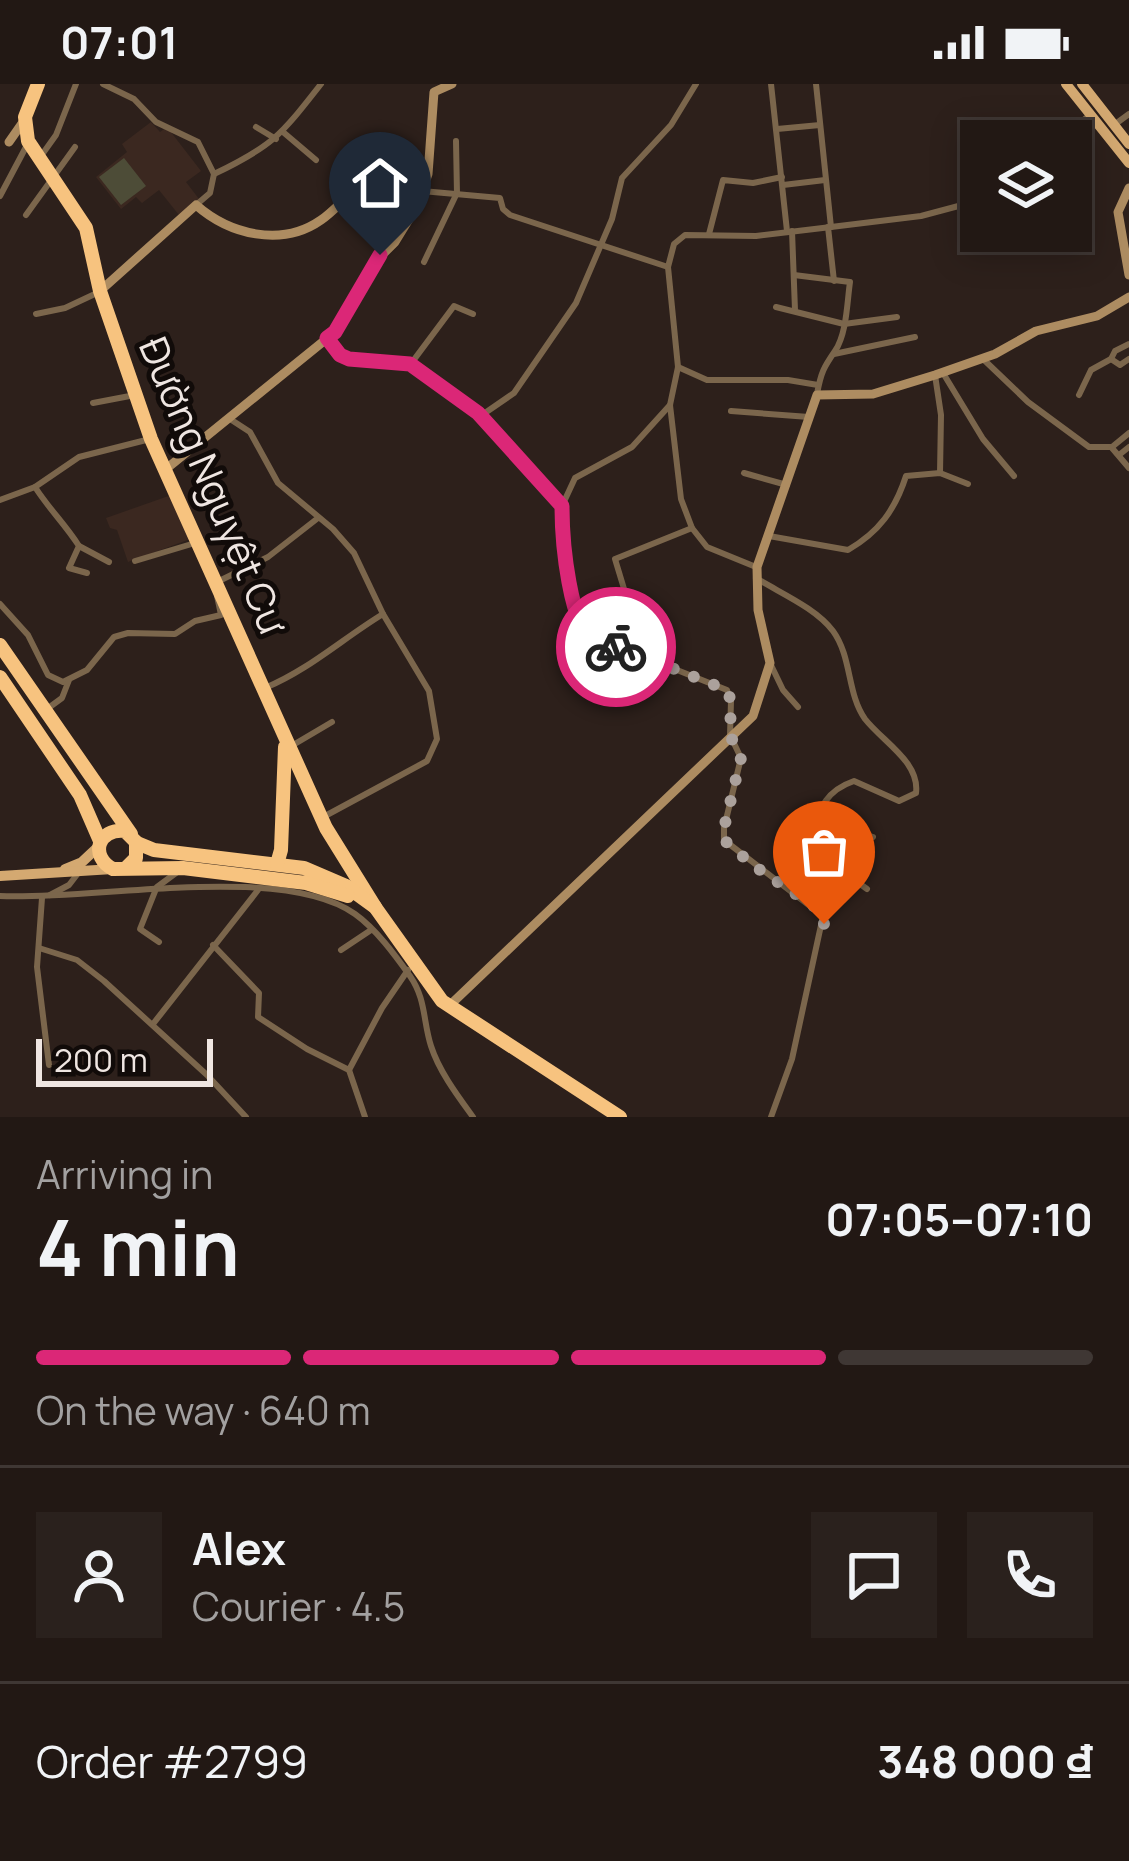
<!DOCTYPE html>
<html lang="en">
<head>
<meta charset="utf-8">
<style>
	:root { --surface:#221814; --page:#2a211d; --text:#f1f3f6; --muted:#a2a0a0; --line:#3f3734; --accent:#db2777 }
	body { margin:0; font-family:Manrope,sans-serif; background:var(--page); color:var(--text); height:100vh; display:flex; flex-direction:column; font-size:45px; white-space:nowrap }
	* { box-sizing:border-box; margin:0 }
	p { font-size:39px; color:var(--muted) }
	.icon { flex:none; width:66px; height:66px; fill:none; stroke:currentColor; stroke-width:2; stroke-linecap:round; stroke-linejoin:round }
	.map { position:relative; height:1033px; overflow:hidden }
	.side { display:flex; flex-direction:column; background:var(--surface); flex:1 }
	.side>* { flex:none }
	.controls { position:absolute; left:960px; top:36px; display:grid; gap:24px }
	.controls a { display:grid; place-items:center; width:132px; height:132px; border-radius:0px; background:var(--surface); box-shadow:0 6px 30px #0003,0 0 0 3px var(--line); font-size:60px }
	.scale { position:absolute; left:36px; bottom:30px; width:177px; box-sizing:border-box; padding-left:12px; border:6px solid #efe6e2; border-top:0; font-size:33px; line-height:42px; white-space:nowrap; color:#efe6e2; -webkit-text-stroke:9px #110b09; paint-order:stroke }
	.pin { position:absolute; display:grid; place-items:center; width:102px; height:102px; color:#fff; margin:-123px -51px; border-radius:50% 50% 50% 0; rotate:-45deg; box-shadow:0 0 12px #0007 }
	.pin .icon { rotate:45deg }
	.courier { position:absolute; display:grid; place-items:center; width:120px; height:120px; margin:-60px; border:9px solid #db2777; border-radius:50%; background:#fff; color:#222; box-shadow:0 3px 15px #0007 }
	.head em { font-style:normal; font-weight:700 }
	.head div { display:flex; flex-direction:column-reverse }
	.head { display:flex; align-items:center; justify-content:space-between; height:204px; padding:0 36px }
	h1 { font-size:78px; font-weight:700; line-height:90px }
	.bar { display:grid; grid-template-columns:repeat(4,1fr); gap:18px 12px; align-content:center; height:144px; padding:0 36px }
	.bar i { height:15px; border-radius:9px; background:var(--line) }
	.bar .on { background:var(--accent) }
	.bar p { grid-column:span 4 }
	.line { display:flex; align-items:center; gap:30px; padding:0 36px; border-top:3px solid var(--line) }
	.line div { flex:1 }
	.round { display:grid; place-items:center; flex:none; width:126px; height:126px; border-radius:0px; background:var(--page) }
	.status { display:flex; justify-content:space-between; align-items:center; height:84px; padding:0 60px; background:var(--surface); direction:ltr }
	.status svg { height:33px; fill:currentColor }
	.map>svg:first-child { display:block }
</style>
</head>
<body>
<div class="status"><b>07:01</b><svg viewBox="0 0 49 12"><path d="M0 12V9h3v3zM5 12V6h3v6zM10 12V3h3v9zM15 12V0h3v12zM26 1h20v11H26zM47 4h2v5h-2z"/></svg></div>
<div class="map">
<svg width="1129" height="1033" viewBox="0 0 1129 1033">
	<rect width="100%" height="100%" fill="#2d201b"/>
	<!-- built -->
	<g fill="#3b2820">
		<path d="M151 38 160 48 167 43 201 87 186 98 199 115 179 131 159 106 142 119 136 113 121 125 96 93 127 68 122 60Z"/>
		<path d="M177 409 193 454 128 478 117 446 110 444 106 434Z"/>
	</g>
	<!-- green -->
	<path fill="#4d4c37" d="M124 74 146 102 121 121 99 93Z"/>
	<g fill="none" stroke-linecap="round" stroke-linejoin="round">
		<!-- street -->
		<g stroke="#7b664c" stroke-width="6">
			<path d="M103 0 134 15 156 38 198 58 214 90 210 109 196 121"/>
			<path d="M771 0 787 147"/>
			<path d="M816 0 831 143"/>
			<path d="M1114 41 1129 30"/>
			<path d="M256 43 276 55"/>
			<path d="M777 45 820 41"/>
			<path d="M283 48 316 76"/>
			<path d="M456 57 457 110"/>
			<path d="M1057 57 1091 30"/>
			<path d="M41 72 56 51 76 0"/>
			<path d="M214 90C273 62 281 51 321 0"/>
			<path d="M783 101 825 96"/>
			<path d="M422 107 500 114 503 125 510 131 668 183"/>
			<path d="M0 112 27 61"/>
			<path d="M26 131 75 63"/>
			<path d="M828 143 834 197"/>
			<path d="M792 147 795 226"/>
			<path d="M709 150 723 96 753 99 782 93"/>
			<path d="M424 178 456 111"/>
			<path d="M794 191 850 198C847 218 847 249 835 267 824 283 821 288 817 310"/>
			<path d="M776 223 844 240 897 233"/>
			<path d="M36 230 65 224 97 209"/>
			<path d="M327 254 340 270 349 275 410 281 478 329 562 422"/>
			<path d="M834 270 915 253"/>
			<path d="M982 274 1028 318 1089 363H1112"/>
			<path d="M1111 275 1115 267 1129 260"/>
			<path d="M410 281 454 222 473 230"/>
			<path d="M678 283 707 296H788L818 301"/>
			<path d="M943 289 983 355 1014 392"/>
			<path d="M935 291 941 331 940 389"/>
			<path d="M1079 311 1091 286 1111 275 1120 281 1129 275"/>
			<path d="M93 319 135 311"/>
			<path d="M670 321 632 363 575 394 562 422 565 485 582 548 597 564 640 562 672 584 727 606 731 617 730 651 741 674 724 744V756L823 832 792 975 771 1033"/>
			<path d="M731 327 809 333"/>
			<path d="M482 331 514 309 576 219 612 135 622 94 671 41 696 0"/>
			<path d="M230 335 250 348 278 399 333 445 354 469 383 530 429 607 437 655 427 677 325 732"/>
			<path d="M1112 363 1129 349"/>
			<path d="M1112 364 1129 384"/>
			<path d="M1119 371 1129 363"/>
			<path d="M744 389 787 401"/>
			<path d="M35 403C49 425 65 440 79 462L69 484 87 489"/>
			<path d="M0 416 35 403 79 373 150 355"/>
			<path d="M769 452 848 466C879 448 895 426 906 392L940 389 968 400"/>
			<path d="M79 462 109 478"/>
			<path d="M135 477 195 459"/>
			<path d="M756 483 707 463 692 444 681 415 670 321 678 283 668 183 674 160 685 151 756 152 831 143 921 132 981 116"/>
			<path d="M756 494C780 509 816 524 833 547 852 573 847 610 865 635 883 658 920 678 916 709L899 717 854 697C822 708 819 729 809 757 803 772 790 785 781 798"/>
			<path d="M217 498 268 473 318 434"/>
			<path d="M0 520 28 551 48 591 63 598 87 586 114 553 128 549 175 550 195 537 221 531 217 512"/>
			<path d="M643 535 628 518 615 475 692 444"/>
			<path d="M770 579 783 606 798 623"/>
			<path d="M265 604C310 585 342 555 383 530"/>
			<path d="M47 625 62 614 69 596"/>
			<path d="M293 661 332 638"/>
			<path d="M815 733 873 753"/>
			<path d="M808 762 867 805"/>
			<path d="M157 803 180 786"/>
			<path d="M156 805 140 845 159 858"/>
			<path d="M50 811 69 801 79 788"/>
			<path d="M0 812C91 817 281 778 355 830 376 845 395 871 410 892 426 915 423 937 431 962 439 987 457 1011 473 1033"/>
			<path d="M42 814 37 883 49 981"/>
			<path d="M213 861 259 909 258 933 307 965 349 986 365 1033"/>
			<path d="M39 864 77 876 104 897 207 991 246 1033"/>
			<path d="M341 866 371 846"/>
			<path d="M153 940 258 806"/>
			<path d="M349 986 382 924 408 886"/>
		</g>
		<!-- secondary -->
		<g stroke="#ad8c61" stroke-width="9">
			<path d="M9 58 23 38"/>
			<path d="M1129 104 1118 128 1129 191"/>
			<path d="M100 207 196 121C229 150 281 164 321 136 337 125 348 109 365 99L422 107"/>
			<path d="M166 385 335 248 374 179 395 158 411 132 422 107 428 90 434 8 452 0"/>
			<path d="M449 922 753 632 770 579 758 526 757 483 817 311 873 310 935 291 995 270 1036 247 1097 232 1129 213"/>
		</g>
		<!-- primary -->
		<g stroke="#d4a971" stroke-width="10">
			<path d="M1066 0 1129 79"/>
			<path d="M1082 0 1129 60"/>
			<path d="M65 785 82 778 98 763"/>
			<path d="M0 792 113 785"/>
		</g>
		<!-- highway -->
		<g stroke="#f7c37f" stroke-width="14">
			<path d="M38 0 25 33 28 57 86 144 100 207 151 355 326 744 375 823"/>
			<path d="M0 561 131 750"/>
			<path d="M0 593 80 711 100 757"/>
			<path d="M137 759 154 766 304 784 346 802 375 823 442 917 620 1033"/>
			<path d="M277 780 281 766 285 663"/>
			<path d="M126 784 136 774V758L125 747C98 744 89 772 113 785L183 784 306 799 348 812"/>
		</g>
	</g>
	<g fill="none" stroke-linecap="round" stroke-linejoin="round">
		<!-- done -->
		<path stroke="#aba19c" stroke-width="12" stroke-dasharray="0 21.6" d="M616 563 649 565 672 584 727 606 731 617 730 651 741 674 724 744V756L754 782 815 823 822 830 824 840"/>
		<!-- route -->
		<path stroke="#db2777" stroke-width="15" d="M380 171 335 248 327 254 340 271 349 275 410 280 478 329 562 422C562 457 569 543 597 564L616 563"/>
	</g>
	<g text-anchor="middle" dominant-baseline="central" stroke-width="10" stroke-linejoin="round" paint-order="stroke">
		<!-- street labels -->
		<g font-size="39" fill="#efe6e2" stroke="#110b09">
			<text transform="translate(214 401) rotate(67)">Đường Nguyệt Cư</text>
		</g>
	</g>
</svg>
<div class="controls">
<a><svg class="icon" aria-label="layers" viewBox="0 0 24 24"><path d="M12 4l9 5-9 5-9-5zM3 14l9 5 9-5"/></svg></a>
</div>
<div class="scale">200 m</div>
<div class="pin" style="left:824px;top:840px;background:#ea580c"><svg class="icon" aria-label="bag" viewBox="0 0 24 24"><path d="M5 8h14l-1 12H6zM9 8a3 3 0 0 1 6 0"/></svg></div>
<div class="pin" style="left:380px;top:171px;background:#1f2937"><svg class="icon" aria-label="home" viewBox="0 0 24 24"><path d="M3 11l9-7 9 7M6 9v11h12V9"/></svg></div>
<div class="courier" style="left:616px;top:563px"><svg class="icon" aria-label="bike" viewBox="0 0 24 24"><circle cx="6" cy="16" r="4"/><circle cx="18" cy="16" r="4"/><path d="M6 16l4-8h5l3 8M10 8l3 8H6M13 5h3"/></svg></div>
</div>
<section class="side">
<div class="head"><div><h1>4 min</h1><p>Arriving in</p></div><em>07:05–07:10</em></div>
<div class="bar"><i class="on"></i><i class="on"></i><i class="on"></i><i></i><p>On the way · 640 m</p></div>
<div class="line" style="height:216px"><a class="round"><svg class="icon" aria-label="person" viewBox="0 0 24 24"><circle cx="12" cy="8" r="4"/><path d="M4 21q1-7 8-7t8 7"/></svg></a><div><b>Alex</b><p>Courier · 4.5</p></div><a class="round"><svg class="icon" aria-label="chat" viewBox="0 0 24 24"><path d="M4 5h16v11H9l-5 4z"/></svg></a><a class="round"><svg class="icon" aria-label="phone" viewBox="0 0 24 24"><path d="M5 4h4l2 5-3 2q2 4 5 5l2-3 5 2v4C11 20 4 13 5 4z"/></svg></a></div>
<div class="line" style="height:156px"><div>Order #2799</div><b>348 000 ₫</b></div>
</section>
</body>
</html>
